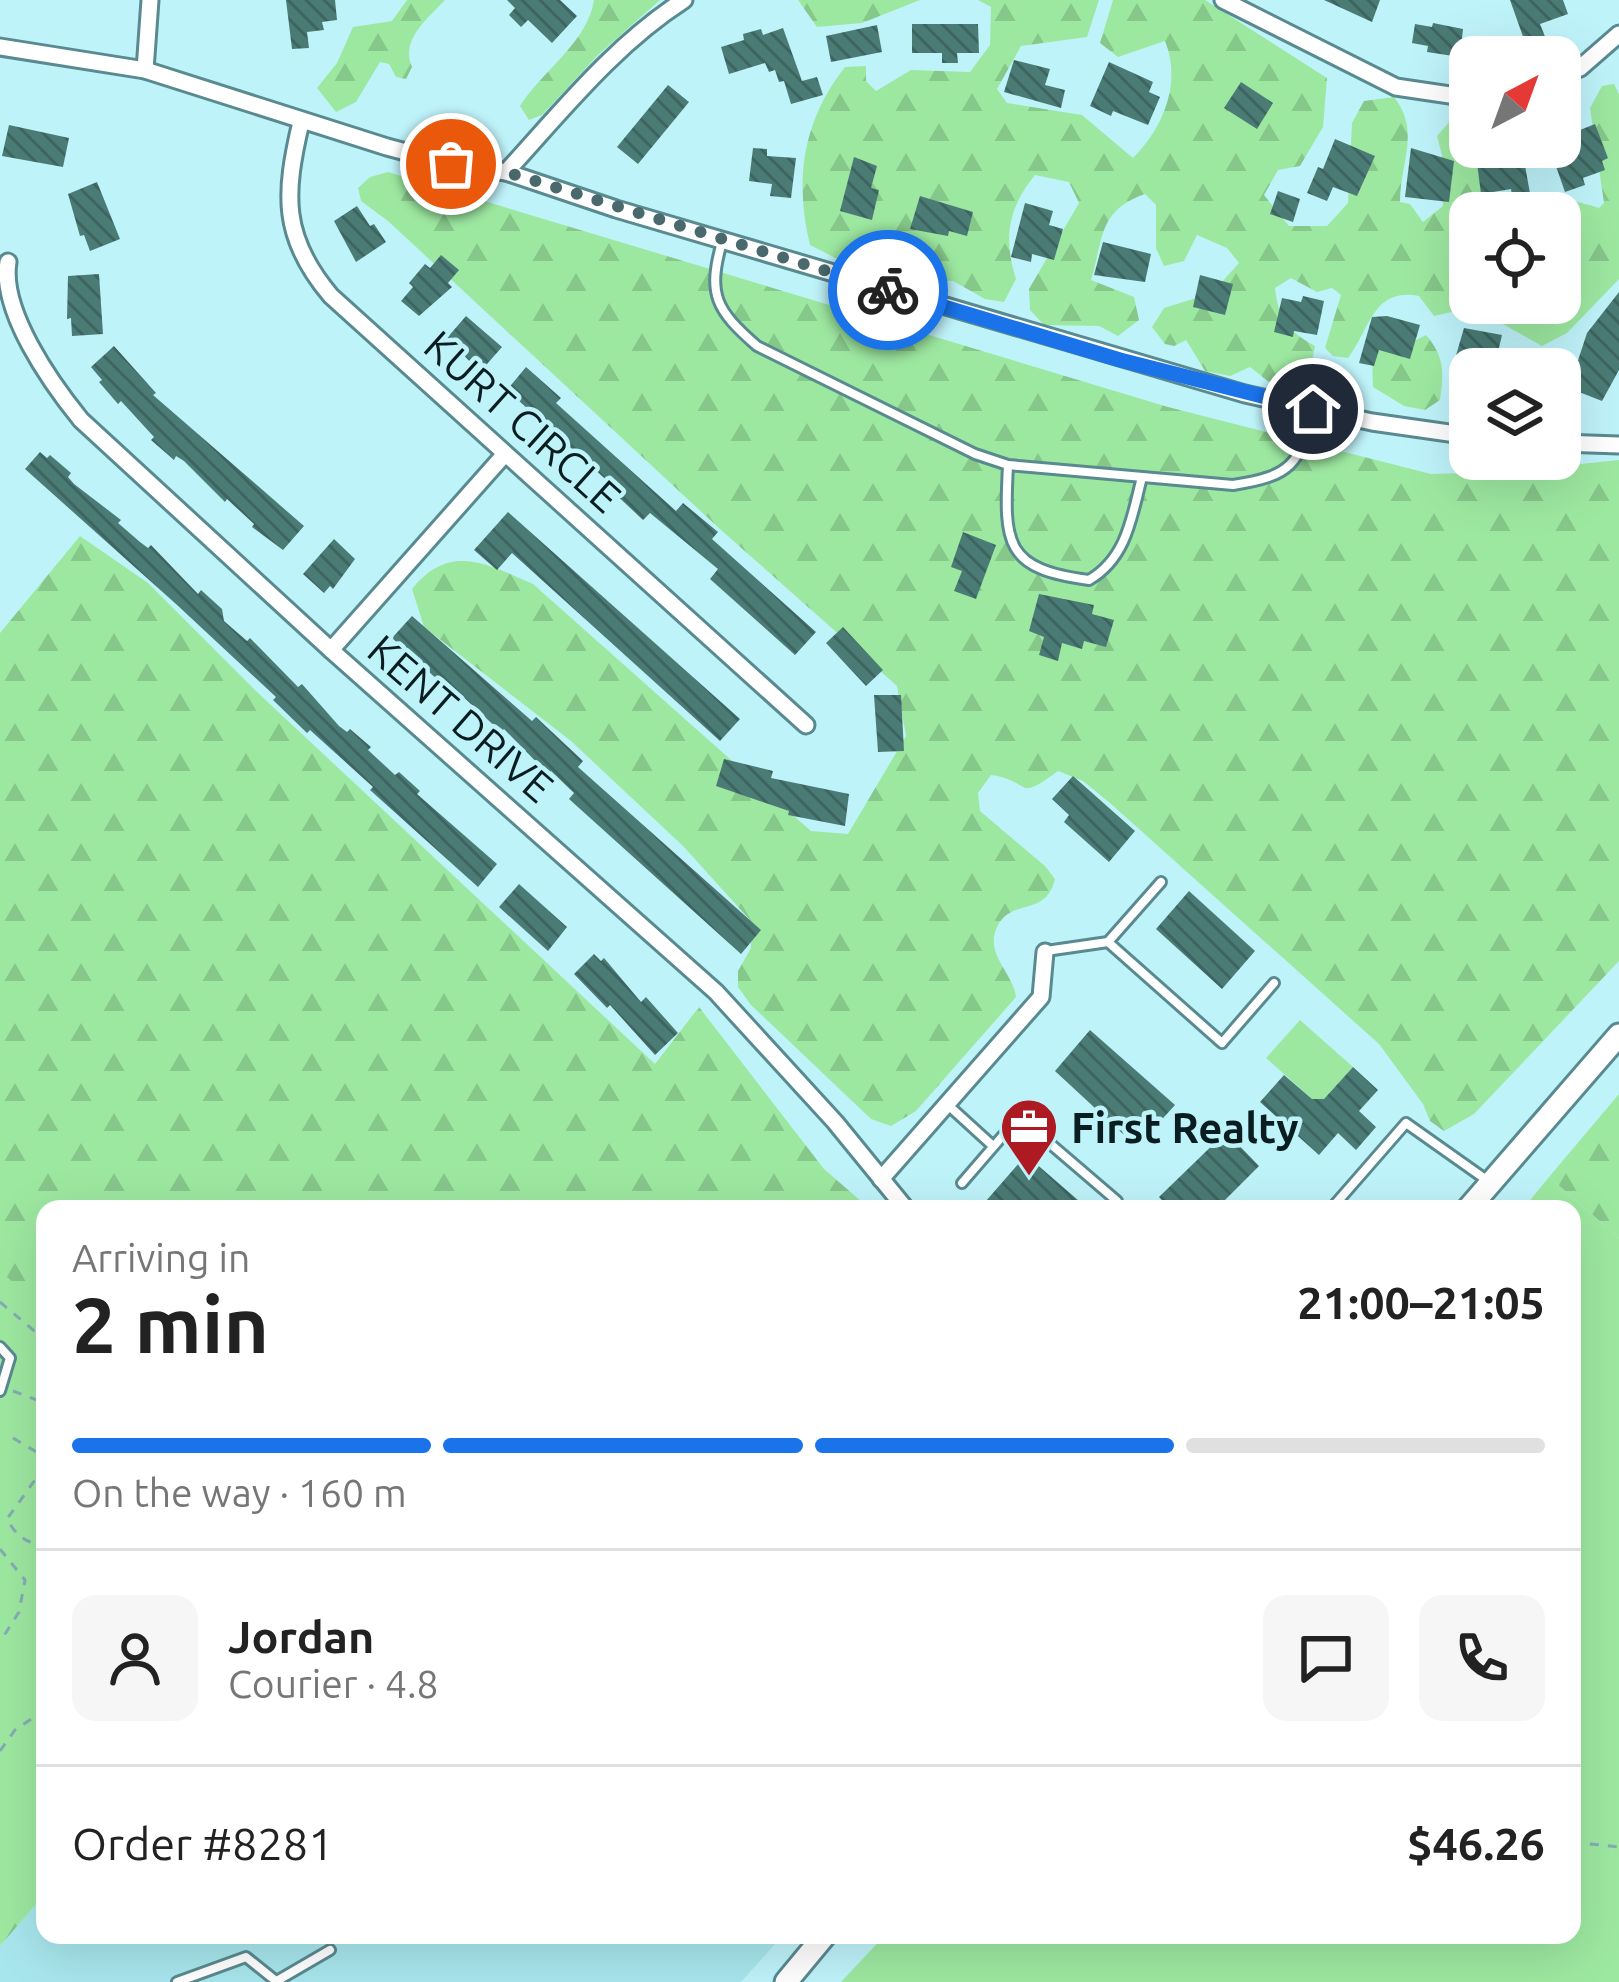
<!DOCTYPE html>
<html lang="en">
<head>
<meta charset="utf-8">
<style>
	:root { --surface:#fff; --page:#f6f6f6; --text:#222; --muted:#767676; --line:#e0e0e0; --accent:#1a73e8 }
	body { margin:0; font-family:Ubuntu,sans-serif; background:var(--page); color:var(--text); height:100vh; display:flex; flex-direction:column; font-size:45px; white-space:nowrap }
	* { box-sizing:border-box; margin:0 }
	p { font-size:39px; color:var(--muted) }
	.icon { flex:none; width:66px; height:66px; fill:none; stroke:currentColor; stroke-width:2; stroke-linecap:round; stroke-linejoin:round }
	.map { position:relative; flex:1; overflow:hidden }
	.details { position:absolute; left:36px; top:1200px; width:1545px; height:744px; display:flex; flex-direction:column; background:var(--surface); border-radius:24px; box-shadow:0 12px 48px #0002 }
	.details>* { flex:none }
	.needle { width:78px; rotate:41deg }
	.tools { position:absolute; left:1449px; top:36px; display:grid; gap:24px }
	.tools a { display:grid; place-items:center; width:132px; height:132px; border-radius:24px; background:var(--surface); box-shadow:0 12px 48px #0002; font-size:60px }
	.pin { position:absolute; display:grid; place-items:center; width:102px; height:102px; color:#fff; margin:-51px; border:6px solid #fff; border-radius:50%; box-shadow:0 3px 12px #0007 }
	.courier { position:absolute; display:grid; place-items:center; width:120px; height:120px; margin:-60px; border:9px solid #1a73e8; border-radius:50%; background:#fff; color:#222; box-shadow:0 3px 15px #0007 }
	.summary em { font-style:normal; font-weight:600 }
	.summary div { display:flex; flex-direction:column-reverse }
	.summary { display:flex; align-items:center; justify-content:space-between; height:204px; padding:0 36px }
	h1 { font-size:78px; font-weight:600; line-height:90px }
	.bar { display:grid; grid-template-columns:repeat(4,1fr); gap:18px 12px; align-content:center; height:144px; padding:0 36px }
	.bar i { height:15px; border-radius:9px; background:var(--line) }
	.bar .active { background:var(--accent) }
	.bar p { grid-column:span 4 }
	.line { display:flex; align-items:center; gap:30px; padding:0 36px; border-top:3px solid var(--line) }
	.line div { flex:1 }
	.round { display:grid; place-items:center; flex:none; width:126px; height:126px; border-radius:24px; background:var(--page) }
	.map>svg:first-child { display:block }
</style>
</head>
<body>
<div class="map">
<svg width="1619" height="1982" viewBox="0 0 1619 1982">
	<defs>
		<pattern id="forest-firs" width="22" height="20" patternUnits="userSpaceOnUse" patternTransform="scale(3)"><rect width="22" height="20" fill="#9de8a1"/><path d="M5 1l3.5 6h-7zM16 11l3.5 6h-7z" fill="#86c78a"/></pattern>
		<pattern id="building-back-hatch" width="6" height="6" patternUnits="userSpaceOnUse" patternTransform="scale(3)"><rect width="6" height="6" fill="#4b7b75"/><path d="M-1 5l2 2M0 0l6 6M5-1l2 2" fill="none" stroke="#3d6460"/></pattern>
	</defs>
	<rect width="100%" height="100%" fill="#bff3fa"/>
	<!-- built -->
	<path fill="#a8e6ed" d="M45 1894V1935H783L741 1982H0V1946Z"/>
	<!-- forest -->
	<g fill="url(#forest-firs)">
		<path d="M407 0H445C427 19 400 40 412 67L406 79 396 77 389 64 380 62 356 102 336 112 317 88 337 63 353 27 392 21Z"/>
		<path d="M594 0H660L598 55 542 115 529 120 520 106C543 70 587 43 594 0Z"/>
		<path d="M798 0H920L862 23 817 27Z"/>
		<path d="M978 0H1099L1087 37 1021 46 997 89 1007 103 1082 115 1133 158C1163 128 1182 83 1165 41L1118 57 1100 43 1113 0H1205L1327 78 1323 127 1300 166 1278 170 1264 195 1289 226H1327L1348 203 1352 123 1364 101 1394 97C1421 131 1400 163 1400 202L1410 204 1423 222 1443 206 1442 155 1437 136 1451 120 1466 121 1470 125V147H1478L1486 213H1470V303H1560V213H1527C1555 192 1570 200 1599 208L1604 203 1590 108 1602 86 1614 84 1619 94V279L1567 333 1542 346 1492 318 1474 317 1461 310 1434 316 1419 296C1373 287 1370 329 1348 358L1333 356 1325 348 1341 295 1332 288 1317 292 1291 278 1275 288C1278 318 1289 332 1315 346L1311 366 1299 368 1286 382H1269L1250 367 1230 376 1205 371 1186 340 1174 346 1165 344 1152 327 1164 308 1212 293 1239 263 1227 248 1197 235 1184 261 1164 266 1156 248V205L1145 194C1098 211 1104 237 1091 280L1134 297 1139 320 1118 336 1099 326 1044 325 1030 310 1029 289 1079 203 1069 182 1035 175C1008 208 1003 238 1016 279L1004 302 985 299 953 281 920 279 900 265 855 268 810 245C794 180 803 120 845 67L866 66V81L876 91 911 70 970 72 990 45 991 7Z"/>
		<path d="M388 172 1168 407 1431 474 1504 472 1619 460V961L1474 1114 1444 1131 1430 1121 1423 1104 1379 1044 1110 803 1083 781 1058 771C1015 803 1033 781 991 775L978 793 980 811 1045 866 1055 879C1046 917 1013 898 998 925 983 954 1013 972 1016 997L916 1111 891 1126 871 1119 751 1005 738 987V971L751 948 750 920 683 846 571 741 424 627 412 589C450 542 487 564 533 584L811 831 848 834 906 736 897 686 721 530 388 221 361 201 358 188 370 177Z"/>
		<path d="M1426 335C1445 357 1444 374 1440 400L1425 410 1404 406 1373 387 1372 354 1386 347 1399 349Z"/>
		<path d="M80 536 148 583 257 692 655 1064 699 1007 824 1169 870 1209H45V1894L0 1946V633Z"/>
		<path d="M1619 1094V1238L1549 1177Z"/>
	</g>
	<!-- park -->
	<g fill="#9de8a1">
		<path d="M1300 1020 1353 1067 1324 1099H1312L1266 1058Z"/>
		<path d="M1549 1177 1619 1238V1982H841L885 1935H1572V1209H1523Z"/>
		<path d="M0 1271 45 1310V1886L0 1937Z"/>
	</g>
	<!-- building -->
	<g fill="url(#building-back-hatch)">
		<path d="M286 0H335L337 20 322 22 324 30 307 32 309 48 292 49Z"/>
		<path d="M507 0H560L577 16 552 43 528 20 521 27 509 15 515 8Z"/>
		<path d="M1324 0H1380L1372 22Z"/>
		<path d="M1510 0H1563L1568 14 1540 24 1546 39 1526 45Z"/>
		<path d="M1433 23 1463 29 1460 57 1427 52 1428 46 1412 43 1415 24 1432 27Z"/>
		<path d="M912 24H978L979 53H957L958 63H942V53H912Z"/>
		<path d="M877 25 882 52 831 62 826 36Z"/>
		<path d="M783 28 802 81 817 77 823 95 791 104 784 81 779 82 775 70 769 72 765 63 729 74 721 47 744 40 743 34 761 29 763 35Z"/>
		<path d="M1014 60 1050 69 1045 85 1065 90 1061 108 1004 92Z"/>
		<path d="M1109 62 1153 82 1149 92 1160 97 1148 125 1113 111 1111 116 1090 106Z"/>
		<path d="M1241 82 1273 103 1257 129 1224 108Z"/>
		<path d="M668 85 689 102 638 164 617 147Z"/>
		<path d="M1595 124 1608 158 1602 161 1605 170 1583 178 1585 185 1565 192 1551 152 1578 142 1575 132Z"/>
		<path d="M9 125 69 138 63 167 2 156Z"/>
		<path d="M1335 139 1375 156 1357 196 1333 187 1327 201 1307 193 1318 167 1323 169Z"/>
		<path d="M753 148 767 149V156L796 158 791 198 770 196 772 184 749 181Z"/>
		<path d="M1411 148 1454 161 1449 202 1405 197Z"/>
		<path d="M1522 149 1531 199 1513 202 1511 189 1481 194 1476 155Z"/>
		<path d="M854 157 877 166 871 188 879 190 872 220 840 211Z"/>
		<path d="M97 182 120 239 90 251 84 235 80 236 68 194Z"/>
		<path d="M1278 191 1300 199 1293 222 1270 214Z"/>
		<path d="M920 196 973 212 967 236 949 231 948 236 910 229Z"/>
		<path d="M1025 203 1053 211 1049 225 1063 229 1054 260 1032 254 1031 262 1011 257Z"/>
		<path d="M357 206 370 226 374 224 386 242 356 262 334 221Z"/>
		<path d="M1103 242 1151 254 1145 282 1094 275Z"/>
		<path d="M441 255 459 270 448 283 452 287 419 316 401 301 413 287 409 283 425 264 430 268Z"/>
		<path d="M99 274 103 334 72 336 71 318 67 319 68 276Z"/>
		<path d="M1200 275 1233 284 1225 315 1193 307Z"/>
		<path d="M1619 292V370L1602 401 1569 388 1587 333Z"/>
		<path d="M1303 296 1324 301 1317 335 1294 331 1293 337 1274 332 1282 298 1301 302Z"/>
		<path d="M466 316 502 347 480 372 447 338Z"/>
		<path d="M1387 316 1420 325 1410 359 1379 350 1374 366 1359 363 1372 317Z"/>
		<path d="M1464 328 1502 335 1494 369H1470V374L1452 369Z"/>
		<path d="M114 346 156 393 153 395 304 526 283 550 252 527 254 524 227 499 225 502 184 461 176 456 174 460 151 440 154 437 121 401 118 404 99 382 102 380 91 367Z"/>
		<path d="M526 367 561 398 556 403 676 511 683 503 718 532 712 539 816 632 795 655 710 579 718 569 650 513 643 520 610 489 613 486 507 390Z"/>
		<path d="M40 452 47 458 50 455 71 473 68 477 74 484 121 520 118 523 140 542 148 548 151 545 198 594 201 590 222 609 224 621 247 641 250 638 298 687 302 684 339 726 347 732 350 729 371 747 368 750 395 775 399 772 420 791 417 794 497 864 478 887 370 790 373 787 310 730 307 733 273 700 276 697 176 604 25 469Z"/>
		<path d="M508 512 740 719 720 741 512 553 497 570 474 550Z"/>
		<path d="M963 532 996 545 976 599 954 591 962 571 951 567Z"/>
		<path d="M334 539 355 559 333 589 330 586 324 593 303 574Z"/>
		<path d="M1039 594 1094 605 1092 614 1114 620 1106 647 1084 641 1082 649 1062 643 1058 661 1039 655 1044 637 1029 631Z"/>
		<path d="M412 616 532 721 536 717 583 761 578 767 761 930 741 954 569 799 574 793 551 771 548 774 504 729 501 732 443 678 440 682 428 671 426 674 402 652 404 649 392 638Z"/>
		<path d="M843 627 883 670 866 686 826 643Z"/>
		<path d="M874 695H901L904 751 878 752Z"/>
		<path d="M724 759 773 771 771 778 849 794 845 826 788 815 789 811 716 786Z"/>
		<path d="M1073 776 1135 831 1109 862 1064 822 1069 815 1052 799Z"/>
		<path d="M519 884 567 927 548 951 499 907Z"/>
		<path d="M1189 891 1255 951 1222 989 1156 929Z"/>
		<path d="M594 954 601 961 604 958 641 1002 646 997 678 1033 655 1055 610 1005 607 1008 574 974Z"/>
		<path d="M1090 1030 1175 1105 1137 1147 1055 1071Z"/>
		<path d="M1353 1067 1378 1090 1359 1111 1376 1127 1356 1150 1338 1133 1319 1155 1260 1102 1284 1075 1312 1099H1324Z"/>
		<path d="M1226 1132 1259 1166 1216 1209H1170L1159 1197Z"/>
		<path d="M1026 1155 1079 1201 1073 1209H979Z"/>
	</g>
	<g fill="none" stroke-linecap="round" stroke-linejoin="round">
		<defs>
			<g id="service">
				<path d="M722 242C707 295 716 310 757 346L975 454 1008 465 1233 485C1291 476 1300 465 1313 409"/>
				<path d="M1008 465C1004 543 1004 569 1089 580 1127 558 1132 516 1142 477"/>
				<path d="M1108 942 1222 1043 1274 983"/>
				<path d="M1046 951 1108 942 1161 882"/>
				<path d="M948 1105 993 1146"/>
				<path d="M962 1183 1019 1117 1117 1201 1110 1209"/>
				<path d="M1331 1209 1406 1123 1488 1181"/>
				<path d="M0 1347 10 1358 0 1391"/>
				<path d="M177 1982 246 1957 276 1981"/>
				<path d="M275 1982 330 1950"/>
			</g>
			<g id="minor">
				<path d="M1223 0 1396 87 1470 98"/>
				<path d="M0 47 145 70 387 147 451 164 506 172 616 209 1245 394 1372 422 1470 436"/>
				<path d="M145 70 150 0"/>
				<path d="M1560 76 1580 68 1619 34"/>
				<path d="M301 122C284 194 281 237 331 296L806 725"/>
				<path d="M506 172C562 111 614 45 684 0"/>
				<path d="M8 262C0 311 51 383 81 420L331 650 716 992 835 1122 906 1209"/>
				<path d="M1560 443 1619 445"/>
				<path d="M331 650 504 455"/>
				<path d="M881 1179 1041 997 1045 952"/>
			</g>
			<g id="secondary">
				<path d="M1468 1209 1619 1035"/>
				<path d="M786 1982 825 1935"/>
			</g>
		</defs>
		<!-- service casing -->
		<use href="#service" stroke="#598a90" stroke-width="14"/>
		<!-- minor casing -->
		<use href="#minor" stroke="#598a90" stroke-width="21"/>
		<!-- secondary casing -->
		<use href="#secondary" stroke="#598a90" stroke-width="27"/>
		<!-- path -->
		<g stroke="#84adb3" stroke-width="3" stroke-dasharray="9 9" stroke-linecap="butt">
			<path d="M0 1302 45 1340"/>
			<path d="M13 1391 45 1403"/>
			<path d="M1572 1397V1396"/>
			<path d="M13 1438 45 1457"/>
			<path d="M1572 1451 1577 1455 1572 1469"/>
			<path d="M45 1466 7 1519C16 1535 23 1541 41 1545L45 1541"/>
			<path d="M0 1549 25 1580 19 1612 0 1642"/>
			<path d="M0 1751 15 1730 45 1710"/>
			<path d="M1572 1842 1619 1847"/>
		</g>
		<!-- service -->
		<use href="#service" stroke="#fff" stroke-width="8"/>
		<!-- minor -->
		<use href="#minor" stroke="#fff" stroke-width="15"/>
		<!-- secondary -->
		<use href="#secondary" stroke="#fff" stroke-width="21"/>
	</g>
	<g fill="none" stroke-linecap="round" stroke-linejoin="round">
		<!-- done -->
		<path stroke="#49696d" stroke-width="12" stroke-dasharray="0 21.6" d="M451 164 506 172 888 290"/>
		<!-- route -->
		<path stroke="#1a73e8" stroke-width="15" d="M888 290 1120 360 1313 409"/>
	</g>
	<!-- icons -->
	<defs>
		<symbol id="office-pin" viewBox="-11 -11 22 30"><path d="M0 17L-7.5 6A9.5 9.5 0 1 1 7.5 6Z" fill="#ad1a21" stroke="#bff3fa"/><path d="M-6-3h4V-5.5h4V-3h4V5H-6ZM-1-4.5V-3h2v-1.5ZM-6 0V1H6V0Z" fill="#fff"/></symbol>
	</defs>
	<g fill-rule="evenodd">
		<use href="#office-pin" x="996" y="1094" width="66" height="90"/>
	</g>
	<g text-anchor="middle" dominant-baseline="central" stroke-width="9" stroke-linejoin="round" paint-order="stroke">
		<!-- street labels -->
		<g font-size="42" fill="#0a1e21" stroke="#bff3fa">
			<text transform="translate(523 421) rotate(42)">KURT CIRCLE</text>
			<text transform="translate(461 718) rotate(41)">KENT DRIVE</text>
		</g>
		<!-- poi labels -->
		<g font-size="42" font-weight="bold" fill="#0a1e21" stroke="#bff3fa" text-anchor="start">
			<text x="1071" y="1127">First Realty</text>
		</g>
	</g>
</svg>
<div class="tools">
<a><svg class="needle" viewBox="-14 -14 28 28"><path d="M0-13l5 13h-10z" fill="#e53935"/><path d="M0 13l5-13h-10z" fill="#767676"/></svg></a>
<a><svg class="icon" aria-label="locate" viewBox="0 0 24 24"><circle cx="12" cy="12" r="6"/><path d="M12 2v4M12 18v4M2 12h4M18 12h4"/></svg></a>
<a><svg class="icon" aria-label="layers" viewBox="0 0 24 24"><path d="M12 4l9 5-9 5-9-5zM3 14l9 5 9-5"/></svg></a>
</div>
<div class="pin" style="left:451px;top:164px;background:#ea580c"><svg class="icon" aria-label="bag" viewBox="0 0 24 24"><path d="M5 8h14l-1 12H6zM9 8a3 3 0 0 1 6 0"/></svg></div>
<div class="pin" style="left:1313px;top:409px;background:#1f2937"><svg class="icon" aria-label="home" viewBox="0 0 24 24"><path d="M3 11l9-7 9 7M6 9v11h12V9"/></svg></div>
<div class="courier" style="left:888px;top:290px"><svg class="icon" aria-label="bike" viewBox="0 0 24 24"><circle cx="6" cy="16" r="4"/><circle cx="18" cy="16" r="4"/><path d="M6 16l4-8h5l3 8M10 8l3 8H6M13 5h3"/></svg></div>
<section class="details">
<div class="summary"><div><h1>2 min</h1><p>Arriving in</p></div><em>21:00–21:05</em></div>
<div class="bar"><i class="active"></i><i class="active"></i><i class="active"></i><i></i><p>On the way · 160 m</p></div>
<div class="line" style="height:216px"><a class="round"><svg class="icon" aria-label="person" viewBox="0 0 24 24"><circle cx="12" cy="8" r="4"/><path d="M4 21q1-7 8-7t8 7"/></svg></a><div><b>Jordan</b><p>Courier · 4.8</p></div><a class="round"><svg class="icon" aria-label="chat" viewBox="0 0 24 24"><path d="M4 5h16v11H9l-5 4z"/></svg></a><a class="round"><svg class="icon" aria-label="phone" viewBox="0 0 24 24"><path d="M5 4h4l2 5-3 2q2 4 5 5l2-3 5 2v4C11 20 4 13 5 4z"/></svg></a></div>
<div class="line" style="height:156px"><div>Order #8281</div><b>$46.26</b></div>
</section>
</div>
</body>
</html>
